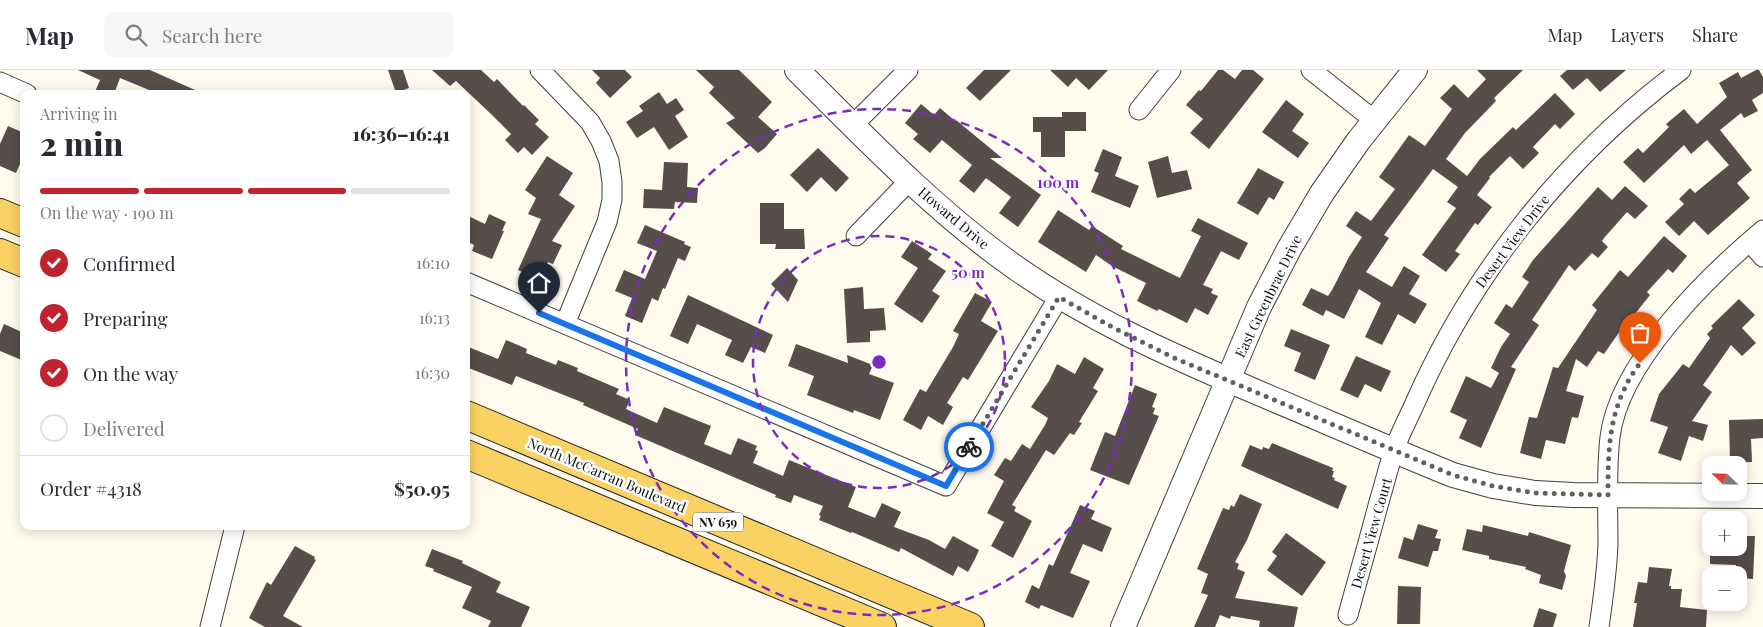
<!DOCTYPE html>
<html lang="en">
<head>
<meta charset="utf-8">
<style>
	:root { --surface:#fff; --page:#f7f7f7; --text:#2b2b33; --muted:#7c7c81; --line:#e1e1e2; --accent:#bf242e }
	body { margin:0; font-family:"Playfair Display",serif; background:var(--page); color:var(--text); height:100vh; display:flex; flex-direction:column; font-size:19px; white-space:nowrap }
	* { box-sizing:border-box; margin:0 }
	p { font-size:16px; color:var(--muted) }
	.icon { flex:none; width:28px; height:28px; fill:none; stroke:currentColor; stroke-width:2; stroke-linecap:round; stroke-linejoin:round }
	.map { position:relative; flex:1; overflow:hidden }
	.details { position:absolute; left:20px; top:20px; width:450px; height:440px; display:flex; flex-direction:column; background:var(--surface); border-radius:10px; box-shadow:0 2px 12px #0003 }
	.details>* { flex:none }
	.needle { width:32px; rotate:293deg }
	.fabs { position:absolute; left:1702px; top:386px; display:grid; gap:10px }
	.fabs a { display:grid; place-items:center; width:45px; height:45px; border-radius:10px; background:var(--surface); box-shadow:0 2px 12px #0003; font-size:25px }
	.pin { position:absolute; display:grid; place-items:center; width:42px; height:42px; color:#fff; margin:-51px -21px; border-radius:50% 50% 50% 0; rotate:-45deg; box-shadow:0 0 5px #0007 }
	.pin .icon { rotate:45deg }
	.courier { position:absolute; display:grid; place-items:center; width:50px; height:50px; margin:-25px; border:4px solid #1a73e8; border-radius:50%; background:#fff; color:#222; box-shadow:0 1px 6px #0007 }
	.overview em { font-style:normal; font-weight:800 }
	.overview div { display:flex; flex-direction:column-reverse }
	.overview { display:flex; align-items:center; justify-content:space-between; height:85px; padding:0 20px }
	h1 { font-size:32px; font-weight:800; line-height:38px }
	.bar { display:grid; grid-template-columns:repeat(4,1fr); gap:8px 5px; align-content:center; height:60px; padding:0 20px }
	.bar i { height:6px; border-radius:4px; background:var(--line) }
	.bar .active { background:var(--accent) }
	.bar p { grid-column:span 4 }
	.line { display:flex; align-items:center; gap:12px; padding:0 20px; border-top:1px solid var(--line) }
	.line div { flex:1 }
	ol { padding:0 20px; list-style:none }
	li { display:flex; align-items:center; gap:15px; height:55px }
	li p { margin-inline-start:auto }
	li .icon { padding:5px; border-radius:50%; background:var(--accent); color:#fff; stroke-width:4 }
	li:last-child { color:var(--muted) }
	li i { width:28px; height:28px; border:2px solid var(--line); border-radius:50% }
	header { display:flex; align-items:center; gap:30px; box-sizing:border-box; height:70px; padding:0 25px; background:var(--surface); border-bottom:1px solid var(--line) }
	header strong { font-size:24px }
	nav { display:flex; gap:28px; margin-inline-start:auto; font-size:18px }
	.search { width:350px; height:45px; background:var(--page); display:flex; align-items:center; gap:12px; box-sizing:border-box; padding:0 18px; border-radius:10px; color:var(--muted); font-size:19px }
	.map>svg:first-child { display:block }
</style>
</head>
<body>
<header>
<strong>Map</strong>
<div class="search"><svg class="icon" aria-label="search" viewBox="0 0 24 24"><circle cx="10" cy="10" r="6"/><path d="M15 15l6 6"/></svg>Search here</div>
<nav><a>Map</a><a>Layers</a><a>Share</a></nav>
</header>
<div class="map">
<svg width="1763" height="557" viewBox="0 0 1763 557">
	<rect width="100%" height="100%" fill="#fffbee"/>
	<!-- building -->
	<g fill="#564e4a">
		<path d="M78 0H150L204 24H148L149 20 120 8 114 24H94L100 10Z"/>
		<path d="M388 0H403L409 18 396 23Z"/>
		<path d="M432 0H481L494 12 497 9 523 36 524 35 539 50 535 54 549 67 532 85 524 77 518 83 505 70 511 64 491 44 456 11 450 16Z"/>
		<path d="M592 0H625L632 7 610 28 596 13 600 8Z"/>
		<path d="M696 0H739L772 32 758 47 777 64 765 78 758 83 726 53 735 48 709 23 714 17Z"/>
		<path d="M984 0H1011L980 31 966 18Z"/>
		<path d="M1050 0H1108L1089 20 1076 8 1068 17Z"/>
		<path d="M1218 0H1223L1235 9 1242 0H1253L1264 9 1209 79 1190 63 1203 49 1186 35 1199 20 1201 21Z"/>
		<path d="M1477 0H1523L1494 28 1496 31 1465 63 1446 89 1467 106 1480 89 1513 57 1516 60 1555 23 1575 44 1560 59 1555 54 1533 77 1539 83 1523 99 1510 86 1489 107 1490 108 1477 125 1492 137 1478 155 1475 153 1455 181 1460 184 1446 202 1422 185 1456 138 1447 132 1458 117 1433 99 1384 165 1389 168 1366 202 1392 217 1404 196 1420 206 1409 224 1427 234 1415 254 1398 244 1382 275 1365 267 1381 233 1359 219 1344 249 1326 240 1323 246 1302 235 1311 218 1328 226 1332 220 1349 187 1362 167 1346 156 1356 141 1371 151 1395 119 1379 107 1409 65 1425 76 1452 39 1440 28 1454 14 1468 28 1486 9Z"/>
		<path d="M1567 0H1626L1600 22 1587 8 1573 20 1560 6Z"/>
		<path d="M1756 0H1759L1763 7V23L1752 30 1758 41 1744 48 1741 43 1720 60 1752 100 1737 113 1750 128 1708 165 1694 151 1679 166 1665 152 1684 134 1679 129 1690 118 1695 123 1729 95 1707 70 1691 84 1684 75 1644 113 1623 92 1638 78 1643 83 1669 57 1666 54 1684 39 1697 54 1727 27 1719 13 1738 2 1741 8Z"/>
		<path d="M659 22 667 34 676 28 684 40 675 46 688 67 669 80 654 57 637 68 626 52 643 41 639 36Z"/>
		<path d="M1286 30 1304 44 1292 61 1309 73 1298 88 1262 62Z"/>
		<path d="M921 34 934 45 940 38 955 51 956 50 1002 88H990L1041 125 1018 157 999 143 1011 127 986 108 974 123 959 111 972 95 942 70 930 83 913 69 918 64 905 53Z"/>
		<path d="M1062 42H1086V61H1065V87H1041V62H1033V47H1062Z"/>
		<path d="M8 56 24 63V85L16 103 0 96V74Z"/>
		<path d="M818 78 849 108 836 122 821 107 807 122 790 105Z"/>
		<path d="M1103 79 1122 87 1115 106 1139 116 1130 138 1091 122 1099 103 1094 101Z"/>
		<path d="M547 86 573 103 559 125 575 136 552 171 562 175 553 194 548 192 540 210 518 200 541 149 528 144 536 128 525 120Z"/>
		<path d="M1168 86 1172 103 1187 100 1192 119 1157 128 1148 92Z"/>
		<path d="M664 92 688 93 687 117 698 118 697 133 675 132 674 139 643 138 644 119 662 120Z"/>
		<path d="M1258 98 1284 112 1274 130 1269 127 1258 145 1237 133Z"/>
		<path d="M1625 116 1648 136 1635 149 1627 142 1604 168 1602 171 1608 177 1598 188 1592 183 1575 201 1569 195 1532 250 1539 255 1511 297 1516 299 1481 378 1459 368 1467 350 1450 342 1466 306 1491 318 1499 303 1491 298 1501 277 1510 264 1494 253 1506 234 1512 238 1529 212 1522 207 1533 190 1598 117 1612 130Z"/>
		<path d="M760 133H784V159H804L805 179H775L776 174H760Z"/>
		<path d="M1058 140 1089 160 1092 156 1123 176 1121 179 1180 208 1201 166 1191 161 1198 148 1248 173 1239 190 1221 181 1203 215 1213 219 1211 223 1218 226 1208 245 1195 238 1187 253 1159 239 1157 241 1137 231 1146 213 1112 196 1096 185 1086 202 1038 172Z"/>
		<path d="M489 144 506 152 502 161H504L492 189 472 181 474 175 466 171V145L485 154Z"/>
		<path d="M645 155 685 172 684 174 691 177 685 191 678 188 665 219 663 218 658 231 652 228 642 253 625 246 632 228 615 221 624 200 645 209 657 181 637 173Z"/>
		<path d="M1664 166 1687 186 1673 203 1668 199 1647 222 1650 225 1631 249 1629 248 1604 284 1598 281 1587 297 1576 289 1566 321 1584 326 1578 348 1572 347 1565 374 1546 370 1541 389 1520 383 1529 347 1537 348 1553 297 1558 298 1597 240 1592 235 1620 200 1628 207Z"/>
		<path d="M912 171 932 184 928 189 946 201 932 221 940 226 922 253 894 234 918 198 901 187Z"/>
		<path d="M787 198 798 210 788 232 771 214Z"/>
		<path d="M863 217 864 239 884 238 886 260 870 261V272L847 273 844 219Z"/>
		<path d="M975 223 992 232 981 251 998 261 968 310 963 307 947 333 953 337 943 355 928 346 921 360 903 350 920 319 926 322 953 277 959 264 953 261Z"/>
		<path d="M688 225 773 265 765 283 751 277 743 293 725 285 732 270 697 254 688 274 670 266Z"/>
		<path d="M1739 229 1755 245 1742 258 1756 273 1742 286 1731 275 1703 315 1712 322 1692 351 1708 355 1703 371 1689 366 1681 391 1658 383 1668 357 1650 351 1659 324 1683 294 1689 298 1710 268 1707 264 1713 258 1711 256Z"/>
		<path d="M4 254 24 263V291L0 281V264Z"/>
		<path d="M1291 259 1330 275 1315 310 1294 301 1301 283 1284 276Z"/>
		<path d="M506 270 527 279 526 283 556 295 558 290 578 298 577 301 619 319 616 324 630 330 626 339 657 353 664 337 711 356 704 374 731 385 738 368 757 376 755 380 758 381 753 393 783 406 789 390 856 417 848 437 875 448 882 433 901 442 894 457 929 470 945 479 953 466 979 480 975 489 968 502 958 496 953 506 901 478 899 482 852 462 851 463 819 450 821 446 819 445 823 436 794 425 791 433 775 427 776 425 635 365 638 359 583 335 584 333 516 306 512 315 466 297V276L498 289Z"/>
		<path d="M796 274 848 293 847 285 873 295 869 304 894 313 880 350 854 340 853 343 807 325 814 306 788 296Z"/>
		<path d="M1356 286 1391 301 1381 322 1365 314 1358 328 1340 320Z"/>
		<path d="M1084 287 1104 299 1093 318 1098 321 1079 352 1082 353 1074 365 1070 363 1054 385 1046 380 1012 435 1016 437 1014 441 1032 451 1013 488 991 476 1004 452 987 443 1004 411 994 405 1005 388 1011 391 1022 374 1030 379 1045 355 1048 348 1031 337 1049 311 1057 294 1075 304Z"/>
		<path d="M1135 315 1157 324 1152 337 1155 338 1153 344 1159 346 1129 415 1090 400 1105 362 1115 366Z"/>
		<path d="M1763 349V368L1751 369 1752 392 1730 393 1729 350Z"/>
		<path d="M1272 373 1333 398 1332 401H1334L1332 407 1335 408 1334 410 1347 416 1338 439 1241 396 1250 375 1262 380 1263 377 1269 379Z"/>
		<path d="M1240 424 1262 434 1247 470 1235 492 1239 494 1237 499 1245 502 1235 528 1298 537 1294 557H1259L1260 551 1231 546 1230 549 1220 545 1215 557H1194L1208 525 1201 523 1208 504 1197 499 1223 438 1229 440 1231 435 1234 437Z"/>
		<path d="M1080 435 1095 441 1091 449 1112 458 1102 482 1083 474 1070 503 1090 511 1073 548 1041 535 1039 539 1025 532 1032 515 1039 519 1049 494 1053 496Z"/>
		<path d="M1418 454 1438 460 1435 468 1441 469 1438 481H1433L1428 497 1398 488 1404 467 1413 470Z"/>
		<path d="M1483 455 1528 466 1529 462 1571 475 1564 501 1566 506 1562 520 1539 513 1541 505 1525 499 1526 497 1489 489V486L1462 480 1467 459 1482 462Z"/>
		<path d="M1286 463 1326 492 1302 526 1267 500 1277 486 1272 482Z"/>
		<path d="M1739 466H1755L1753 509 1739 508V505H1736V495L1710 494V478H1739Z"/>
		<path d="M295 476 315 487 314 489 316 490 283 546 303 557H265L249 548 267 512 271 515Z"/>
		<path d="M432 479 463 491 462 493 501 512 496 522 530 537 521 557H488L491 551 462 538 472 517 433 501 434 499 425 496Z"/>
		<path d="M1649 497 1672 499 1669 516H1671V519H1682L1680 537 1707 540 1706 557H1633L1637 533H1634L1638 512 1647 513Z"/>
		<path d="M1398 516 1421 517 1420 554H1397Z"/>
		<path d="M1539 538 1557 544 1553 557H1533Z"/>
	</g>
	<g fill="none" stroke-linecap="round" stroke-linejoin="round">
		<defs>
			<g id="minor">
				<path d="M540 0 590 52 601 71 609 91 612 112V130L607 152 565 254"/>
				<path d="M1311 0 1374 50"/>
				<path d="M0 12 27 24"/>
				<path d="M1139 40 1171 0"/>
				<path d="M853 55 908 0"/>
				<path d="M856 166 909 111"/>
				<path d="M1750 172 1763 187"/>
				<path d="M466 212 946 416 1059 227"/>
				<path d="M1348 545C1358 508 1369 470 1379 432 1384 416 1388 398 1394 381 1399 365 1408 349 1415 333 1473 201 1566 86 1681 0"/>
				<path d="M210 557 235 456"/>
				<path d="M1599 557C1603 530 1607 502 1608 474 1608 439 1606 402 1610 367 1619 293 1707 207 1763 160"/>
			</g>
			<g id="tertiary">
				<path d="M797 0C864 66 929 135 1005 190 1084 248 1172 286 1261 324 1325 351 1389 379 1453 405L1493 416 1535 423 1573 425 1763 426"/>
				<path d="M1123 557 1259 237 1289 179 1322 123 1359 70 1415 0"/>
			</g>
			<g id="primary">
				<path d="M0 143 24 153"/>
				<path d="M0 183 24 193"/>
				<path d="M466 345 970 557"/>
				<path d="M466 384 882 557"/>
			</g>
		</defs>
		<!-- minor casing -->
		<use href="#minor" stroke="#404040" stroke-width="21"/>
		<!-- tertiary casing -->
		<use href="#tertiary" stroke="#404040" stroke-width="26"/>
		<!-- primary casing -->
		<use href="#primary" stroke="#1e1e1e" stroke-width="30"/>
		<!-- minor -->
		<use href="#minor" stroke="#fff" stroke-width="19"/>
		<!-- tertiary -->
		<use href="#tertiary" stroke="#fff" stroke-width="24"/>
		<!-- primary -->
		<use href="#primary" stroke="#fad263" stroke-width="28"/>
	</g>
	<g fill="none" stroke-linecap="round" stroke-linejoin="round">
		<!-- done -->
		<path stroke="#62605c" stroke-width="5" stroke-dasharray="0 9" d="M969 377 1059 227 1112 257 1172 287 1453 405 1493 416 1535 423 1608 425C1608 388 1608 350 1626 316 1629 308 1635 300 1640 293"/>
		<!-- route -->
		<path stroke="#1a73e8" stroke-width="6" d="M539 243 946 416 969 377"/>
	</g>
	<!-- distance rings -->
	<g fill="none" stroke="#7b2cbf" stroke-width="2.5" stroke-dasharray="9 6">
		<circle cx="879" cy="292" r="126"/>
		<circle cx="879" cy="292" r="253"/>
	</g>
	<g text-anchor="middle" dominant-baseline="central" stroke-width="5" stroke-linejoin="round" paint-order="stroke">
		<!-- shield labels -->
		<rect fill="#fff" stroke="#565656" stroke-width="1" x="693" y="442.5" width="50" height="19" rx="4"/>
		<g font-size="12" font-weight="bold" fill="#0d0d0d">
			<text x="718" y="452">NV 659</text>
		</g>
		<!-- street labels -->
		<g font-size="14" fill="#0d0d0d" stroke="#fff">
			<text transform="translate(954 148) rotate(40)">Howard Drive</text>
			<text transform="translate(1512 171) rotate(-53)">Desert View Drive</text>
			<text transform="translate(1268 226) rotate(-64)">East Greenbrae Drive</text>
			<text transform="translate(607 405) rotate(23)">North McCarran Boulevard</text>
			<text transform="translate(1371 463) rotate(-74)">Desert View Court</text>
		</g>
	</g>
	<circle cx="879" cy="292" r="8" fill="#7b2cbf" stroke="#fff" stroke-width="2.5"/>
	<g font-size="15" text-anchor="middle" font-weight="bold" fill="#7b2cbf" stroke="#fff" stroke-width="5" stroke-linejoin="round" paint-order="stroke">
		<text x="1058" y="118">100 m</text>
		<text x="968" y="208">50 m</text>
	</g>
</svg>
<div class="fabs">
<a><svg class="needle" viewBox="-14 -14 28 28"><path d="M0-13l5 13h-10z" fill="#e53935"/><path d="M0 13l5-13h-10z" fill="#7c7c81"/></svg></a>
<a>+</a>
<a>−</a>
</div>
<div class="pin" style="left:1640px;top:293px;background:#ea580c"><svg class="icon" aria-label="bag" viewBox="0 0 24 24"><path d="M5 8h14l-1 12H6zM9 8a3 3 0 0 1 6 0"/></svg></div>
<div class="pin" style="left:539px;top:243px;background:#1f2937"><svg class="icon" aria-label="home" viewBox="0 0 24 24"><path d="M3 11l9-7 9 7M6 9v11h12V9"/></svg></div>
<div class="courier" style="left:969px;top:377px"><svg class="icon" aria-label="bike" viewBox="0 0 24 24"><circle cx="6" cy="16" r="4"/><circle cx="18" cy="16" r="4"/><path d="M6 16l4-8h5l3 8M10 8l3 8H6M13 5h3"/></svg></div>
<section class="details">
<div class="overview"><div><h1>2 min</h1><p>Arriving in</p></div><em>16:36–16:41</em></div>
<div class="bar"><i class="active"></i><i class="active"></i><i class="active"></i><i></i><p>On the way · 190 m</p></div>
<ol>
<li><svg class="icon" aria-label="check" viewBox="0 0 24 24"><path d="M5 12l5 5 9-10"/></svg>Confirmed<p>16:10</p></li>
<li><svg class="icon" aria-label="check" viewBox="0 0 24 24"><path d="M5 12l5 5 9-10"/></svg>Preparing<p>16:13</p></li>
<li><svg class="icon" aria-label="check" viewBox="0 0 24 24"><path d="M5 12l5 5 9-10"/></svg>On the way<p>16:30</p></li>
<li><i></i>Delivered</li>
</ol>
<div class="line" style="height:65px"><div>Order #4318</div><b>$50.95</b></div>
</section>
</div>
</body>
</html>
